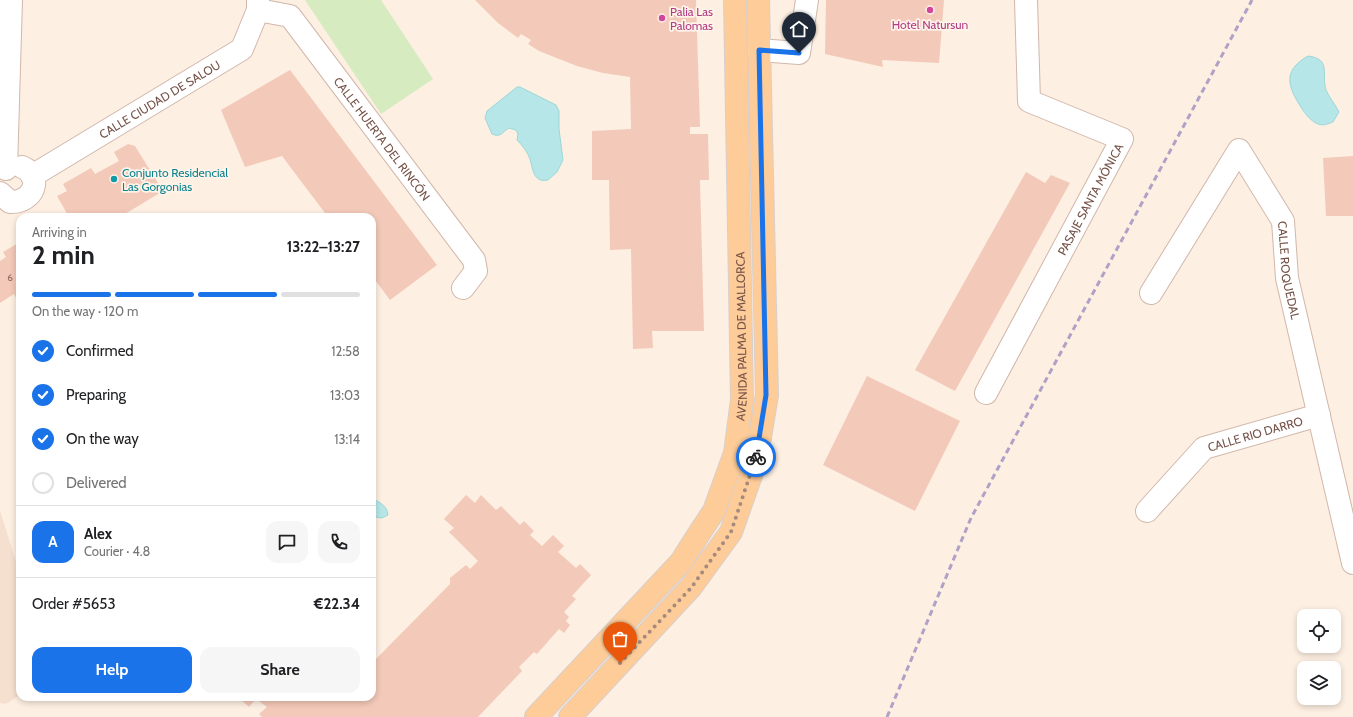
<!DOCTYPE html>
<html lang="en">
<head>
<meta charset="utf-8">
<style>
	:root { --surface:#fff; --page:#f6f6f6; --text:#202124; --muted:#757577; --line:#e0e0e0; --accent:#1a73e8 }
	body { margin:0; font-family:Cabin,sans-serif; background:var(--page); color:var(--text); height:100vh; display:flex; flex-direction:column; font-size:15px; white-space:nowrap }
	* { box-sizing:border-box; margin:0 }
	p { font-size:13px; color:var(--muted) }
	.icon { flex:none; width:22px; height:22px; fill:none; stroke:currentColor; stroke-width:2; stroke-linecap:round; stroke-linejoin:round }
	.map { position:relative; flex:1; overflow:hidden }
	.side { position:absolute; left:16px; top:213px; width:360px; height:488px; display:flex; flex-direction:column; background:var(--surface); border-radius:12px; box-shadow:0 2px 6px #0003 }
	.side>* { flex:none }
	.buttons { position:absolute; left:1297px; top:609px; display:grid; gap:8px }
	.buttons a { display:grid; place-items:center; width:44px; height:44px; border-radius:8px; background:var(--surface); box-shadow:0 2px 6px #0003; font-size:20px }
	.pin { position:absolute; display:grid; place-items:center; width:34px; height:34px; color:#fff; margin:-41px -17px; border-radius:50% 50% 50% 0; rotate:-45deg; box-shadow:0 0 4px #0007 }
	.pin .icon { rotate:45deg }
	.courier { position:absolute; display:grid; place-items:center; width:40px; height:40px; margin:-20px; border:3px solid #1a73e8; border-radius:50%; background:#fff; color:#222; box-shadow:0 1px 5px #0007 }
	.summary em { font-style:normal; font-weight:800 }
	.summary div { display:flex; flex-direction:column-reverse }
	.summary { display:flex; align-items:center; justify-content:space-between; height:68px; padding:0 16px }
	h1 { font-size:26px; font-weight:800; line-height:30px }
	.bar { display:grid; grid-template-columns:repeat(4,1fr); gap:6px 4px; align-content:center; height:48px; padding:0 16px }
	.bar i { height:5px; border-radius:3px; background:var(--line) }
	.bar .current { background:var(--accent) }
	.bar p { grid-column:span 4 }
	.line { display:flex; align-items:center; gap:10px; padding:0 16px; border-top:1px solid var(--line) }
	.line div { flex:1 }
	.round { display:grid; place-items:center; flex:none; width:42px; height:42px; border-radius:12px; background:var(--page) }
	ol { padding:0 16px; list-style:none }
	li { display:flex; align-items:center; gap:12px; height:44px }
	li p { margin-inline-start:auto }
	li .icon { padding:4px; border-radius:50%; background:var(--accent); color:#fff; stroke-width:4 }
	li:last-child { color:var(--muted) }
	li i { width:22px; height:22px; border:2px solid var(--line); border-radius:50% }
	.action { display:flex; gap:8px; margin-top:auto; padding:8px 16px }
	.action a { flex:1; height:46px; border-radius:12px; background:var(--accent); color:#fff; font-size:16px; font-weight:800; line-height:46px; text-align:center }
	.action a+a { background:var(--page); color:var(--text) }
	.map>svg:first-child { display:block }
</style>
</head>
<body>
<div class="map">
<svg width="1353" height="717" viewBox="0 0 1353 717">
	<rect width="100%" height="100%" fill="#fdefe2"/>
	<!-- residential -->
	<path fill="#f5e0d0" d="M0 511 20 574V695L6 704 0 703Z"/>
	<!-- green -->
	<path fill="#d6ebc0" d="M305 0H381L433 79 381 114Z"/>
	<!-- water -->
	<g fill="#b6e6e7" stroke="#9cd7d9">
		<path d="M1308 56C1332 59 1321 74 1326 90 1329 97 1335 104 1339 112L1333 122C1328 124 1323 126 1318 124 1310 121 1303 111 1299 104 1286 83 1285 69 1308 56Z"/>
		<path d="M517 87H520L556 105 559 111V129L563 160 557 172 548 180C533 183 533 169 530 159 527 151 522 145 517 140L518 134 516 130 509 128C502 132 501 138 492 134L485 118 487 111Z"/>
		<path d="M372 498C380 503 387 505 388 515L382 518 375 517 372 521Z"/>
	</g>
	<!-- building -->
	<g fill="#f3c9b9">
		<path d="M475 0H696L700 127H690V134H708L709 180H700L704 331H652L653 348 633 349 631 249 610 250 609 180H592V131L631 129 630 77 603 73 577 66 539 51 528 44 531 40 521 34 518 38 498 23Z"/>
		<path d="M826 0H944L939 63 882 60 883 67 825 54Z"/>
		<path d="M290 70 437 265 390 300 372 276V217H328L282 156 245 167 221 110Z"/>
		<path d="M128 144 135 146 163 191 120 217H69L57 196 67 191 63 184 91 168 95 174 119 161 114 152Z"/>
		<path d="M1353 156V216H1326L1323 158Z"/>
		<path d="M1026 172 1045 183 1051 175 1070 183 955 391 915 370Z"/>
		<path d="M20 242V305L14 294 0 303V261L6 257 3 252Z"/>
		<path d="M867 376 960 421 915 511 823 465Z"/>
		<path d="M466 495 475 503 481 495 496 510 501 506 520 525 524 521 534 531 530 535 542 546 553 535 564 546 558 552 576 568 580 564 591 575 572 596 576 599 564 612 569 617 566 621 570 625 564 633 559 629 537 654 534 652 519 667 522 671 478 717H262L259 714 267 707 256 699 249 707 239 698 372 697V663L450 584V578L466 565 470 569 478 561 449 532 454 528 444 519Z"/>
	</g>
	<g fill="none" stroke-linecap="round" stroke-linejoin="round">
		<defs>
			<g id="minor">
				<path id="s1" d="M258 10 290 16 474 260 476 271 463 288"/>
				<path d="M759 50 799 53 807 0"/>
				<path d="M6 169 11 0"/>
				<path id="s2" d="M32 176 242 49 258 10V0"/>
				<path d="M0 193 10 202C34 203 44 176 22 167"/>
				<path id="s3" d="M1151 293 1239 150 1283 221 1287 278 1353 563"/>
				<path id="s4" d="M986 393 1122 139 1029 101 1026 0"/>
				<path id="s5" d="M1147 511 1204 448 1319 415"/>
			</g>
			<g id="major">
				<path id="s6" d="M536 717 681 562 702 529 714 511 735 453 742 400 735 0"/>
				<path d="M570 717 691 587 731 532 756 461 767 395 758 0"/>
			</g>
		</defs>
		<!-- minor casing -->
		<use href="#minor" stroke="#d1b7ab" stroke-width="24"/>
		<!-- major casing -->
		<use href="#major" stroke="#d8cfcc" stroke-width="24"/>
		<!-- minor -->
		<use href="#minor" stroke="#fff" stroke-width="22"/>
		<!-- major -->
		<use href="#major" stroke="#fecc98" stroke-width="22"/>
		<!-- rail -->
		<path stroke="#b0a1c6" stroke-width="3" stroke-dasharray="6 4" stroke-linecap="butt" d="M887 717 971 518 1252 0"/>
	</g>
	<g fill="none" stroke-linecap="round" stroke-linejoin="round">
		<!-- done -->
		<path stroke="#a58a7e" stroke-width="4" stroke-dasharray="0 7.2" d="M620 663 691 588 731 532 756 457"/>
		<!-- route -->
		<path stroke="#1a73e8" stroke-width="5" d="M756 457 766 395 759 50 799 53"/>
	</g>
	<!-- markers -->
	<g fill="#d1479c" stroke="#fff4e9" stroke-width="1.5">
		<circle cx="930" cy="10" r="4"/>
		<circle cx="662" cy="18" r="4"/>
	</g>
	<circle fill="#0f9aa8" stroke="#fff4e9" stroke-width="1.5" cx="114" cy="179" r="4"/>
	<g text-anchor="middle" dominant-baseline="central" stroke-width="3.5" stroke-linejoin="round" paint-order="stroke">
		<!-- number labels -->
		<g font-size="10" fill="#947064">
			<text x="10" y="277">6</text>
		</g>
		<!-- hotel labels -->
		<g font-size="12" fill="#b23c85" stroke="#fff4e9" text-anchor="start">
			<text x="670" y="11">Palia Las<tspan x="670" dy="14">Palomas</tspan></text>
			<text x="930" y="24" text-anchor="middle">Hotel Natursun</text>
		</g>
		<!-- street labels -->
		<g font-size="12" fill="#755348" stroke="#fff4e9">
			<text stroke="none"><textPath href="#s2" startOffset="149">CALLE CIUDAD DE SALOU</textPath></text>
			<text stroke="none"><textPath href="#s1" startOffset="186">CALLE HUERTA DEL RINCÓN</textPath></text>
			<text stroke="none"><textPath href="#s4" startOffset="220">PASAJE SANTA MÓNICA</textPath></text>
			<text stroke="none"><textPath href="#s3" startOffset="301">CALLE ROQUEDAL</textPath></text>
			<text stroke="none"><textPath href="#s6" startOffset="452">AVENIDA PALMA DE MALLORCA</textPath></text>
			<text stroke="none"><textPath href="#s5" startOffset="138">CALLE RIO DARRO</textPath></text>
		</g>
		<!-- culture labels -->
		<g font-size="12" fill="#0d838f" stroke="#fff4e9" text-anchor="start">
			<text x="122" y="172">Conjunto Residencial<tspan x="122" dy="14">Las Gorgonias</tspan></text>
		</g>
	</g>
</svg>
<div class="buttons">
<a><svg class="icon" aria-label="locate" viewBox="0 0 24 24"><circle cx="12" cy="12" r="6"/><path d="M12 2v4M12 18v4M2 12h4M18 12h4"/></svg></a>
<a><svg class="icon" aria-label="layers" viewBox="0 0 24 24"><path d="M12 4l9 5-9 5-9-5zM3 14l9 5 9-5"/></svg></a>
</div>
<div class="pin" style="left:620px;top:663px;background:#ea580c"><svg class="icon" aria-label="bag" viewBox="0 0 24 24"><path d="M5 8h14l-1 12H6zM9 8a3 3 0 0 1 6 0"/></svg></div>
<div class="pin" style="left:799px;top:53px;background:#1f2937"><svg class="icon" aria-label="home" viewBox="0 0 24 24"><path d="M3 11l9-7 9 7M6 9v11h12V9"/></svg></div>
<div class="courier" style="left:756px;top:457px"><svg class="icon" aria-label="bike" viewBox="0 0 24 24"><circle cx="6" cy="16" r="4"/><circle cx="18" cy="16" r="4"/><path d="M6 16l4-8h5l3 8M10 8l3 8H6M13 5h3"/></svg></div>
<section class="side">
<div class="summary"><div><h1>2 min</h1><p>Arriving in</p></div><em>13:22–13:27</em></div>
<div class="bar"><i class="current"></i><i class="current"></i><i class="current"></i><i></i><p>On the way · 120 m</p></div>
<ol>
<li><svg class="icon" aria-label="check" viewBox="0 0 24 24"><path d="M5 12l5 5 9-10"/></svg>Confirmed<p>12:58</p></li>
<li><svg class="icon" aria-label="check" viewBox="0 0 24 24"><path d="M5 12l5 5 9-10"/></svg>Preparing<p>13:03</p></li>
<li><svg class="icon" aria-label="check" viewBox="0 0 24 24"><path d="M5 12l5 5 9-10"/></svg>On the way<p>13:14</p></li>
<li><i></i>Delivered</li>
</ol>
<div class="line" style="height:72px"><b class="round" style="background:var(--accent);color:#fff">A</b><div><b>Alex</b><p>Courier · 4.8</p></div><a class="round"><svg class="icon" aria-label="chat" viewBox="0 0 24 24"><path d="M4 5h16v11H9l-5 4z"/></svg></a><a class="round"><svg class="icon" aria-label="phone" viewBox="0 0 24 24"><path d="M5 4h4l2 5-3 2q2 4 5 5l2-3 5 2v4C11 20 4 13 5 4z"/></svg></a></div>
<div class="line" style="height:52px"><div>Order #5653</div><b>€22.34</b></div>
<div class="action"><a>Help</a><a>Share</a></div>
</section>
</div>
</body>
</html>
